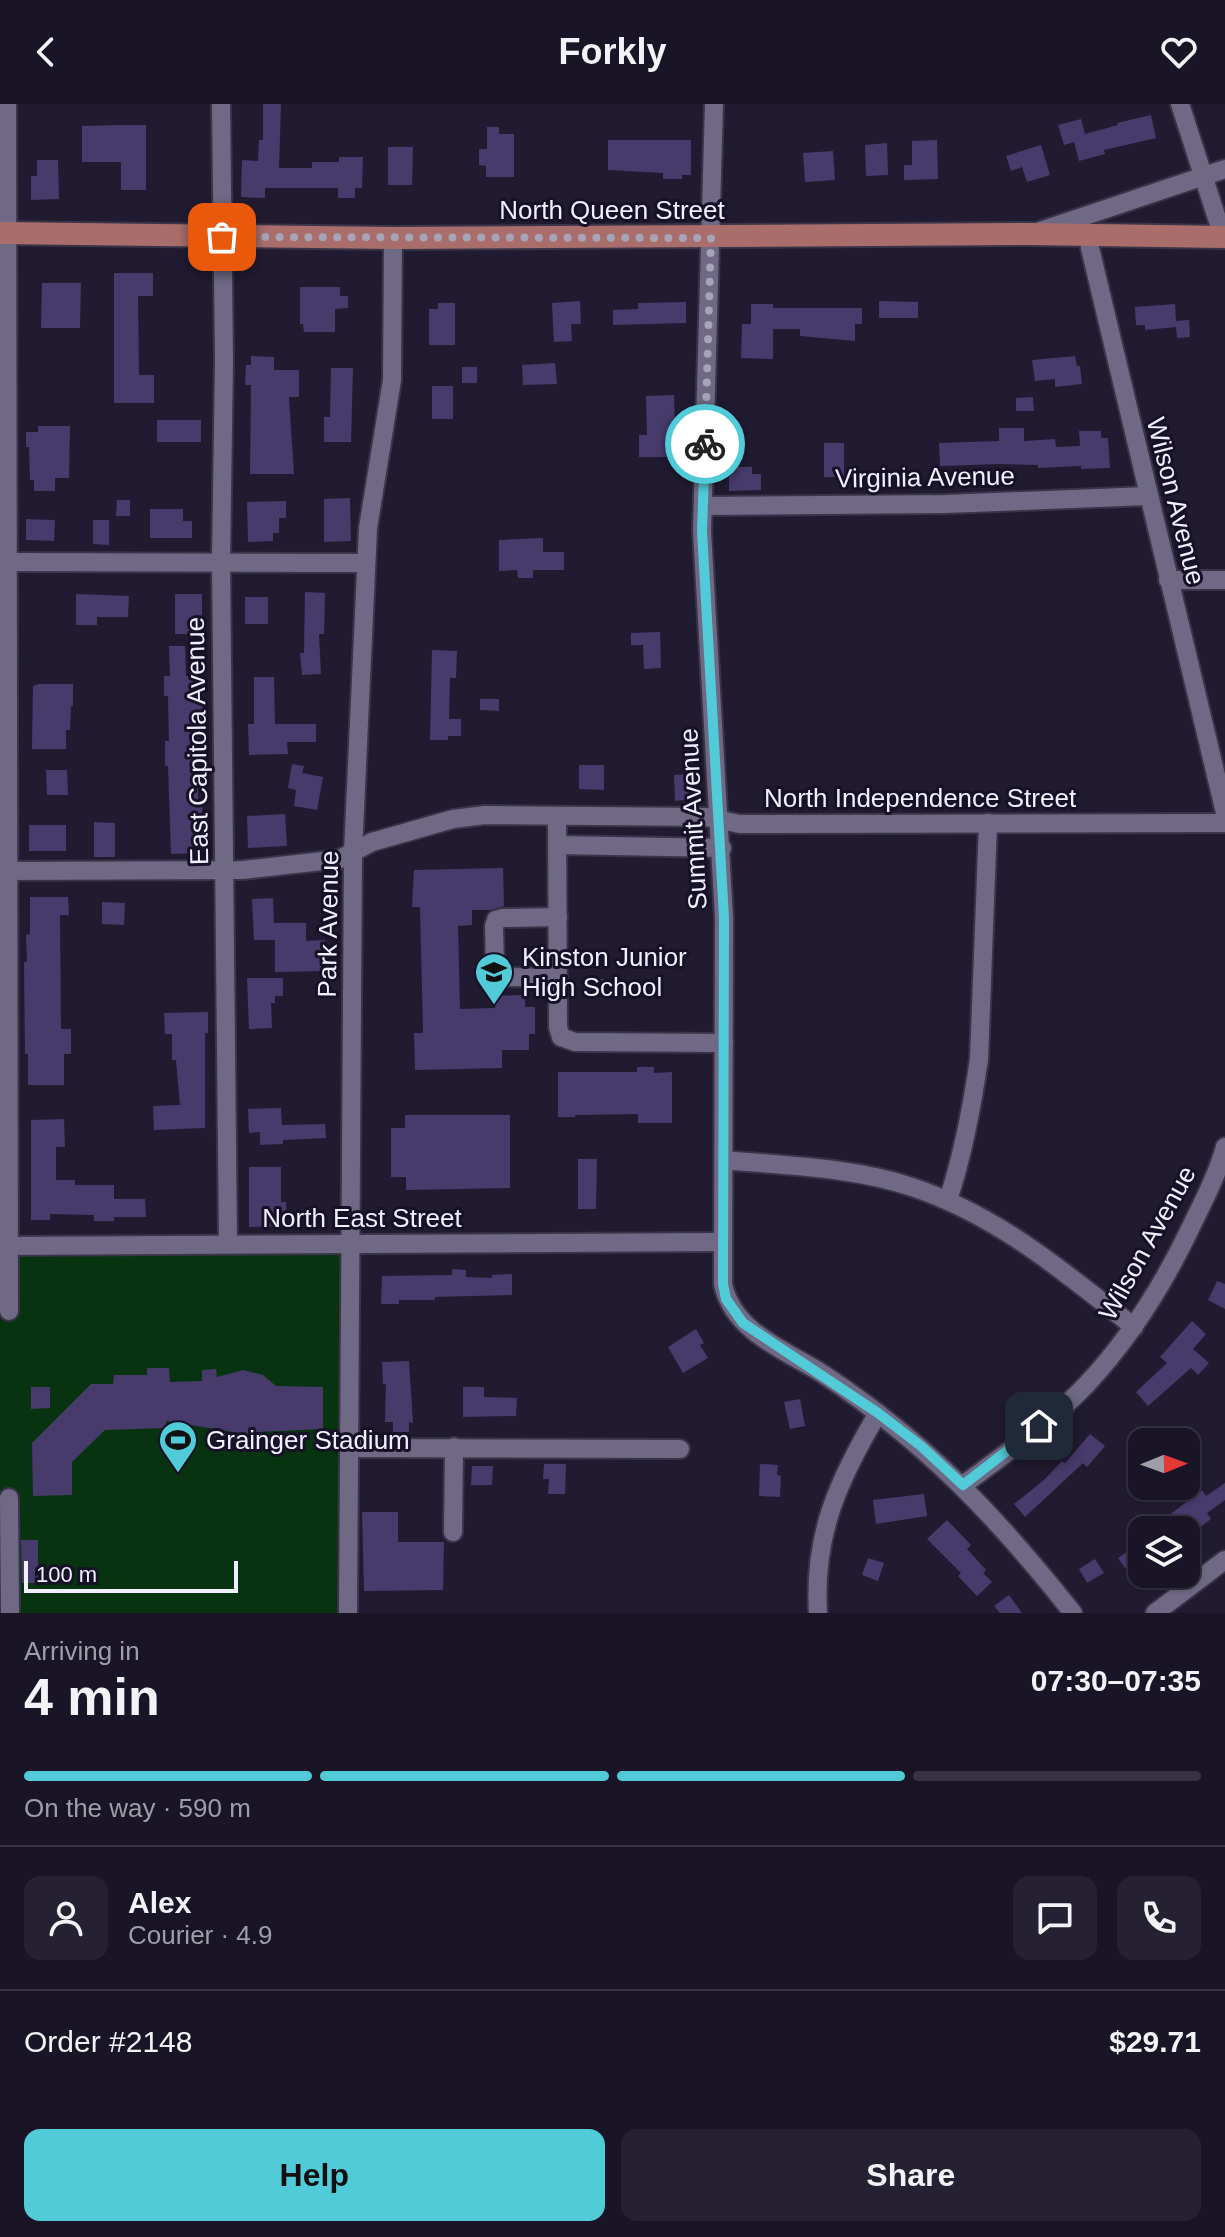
<!DOCTYPE html>
<html lang="en">
<head>
<meta charset="utf-8">
<style>
	:root { --surface:#191426; --page:#262132; --text:#f1f3f6; --muted:#9f9ea7; --line:#373343; --accent:#52cbd9 }
	body { margin:0; font-family:Arial,sans-serif; background:var(--page); color:var(--text); height:100vh; display:flex; flex-direction:column; font-size:30px; white-space:nowrap }
	* { box-sizing:border-box; margin:0 }
	p { font-size:26px; color:var(--muted) }
	.icon { flex:none; width:44px; height:44px; fill:none; stroke:currentColor; stroke-width:2; stroke-linecap:round; stroke-linejoin:round }
	.map { position:relative; height:1509px; overflow:hidden }
	.drawer { display:flex; flex-direction:column; background:var(--surface); flex:1 }
	.drawer>* { flex:none }
	.needle { width:52px; rotate:89deg }
	.fabs { position:absolute; left:1128px; top:1324px; display:grid; gap:16px }
	.fabs a { display:grid; place-items:center; width:72px; height:72px; border-radius:16px; background:var(--surface); box-shadow:0 2px 6px #0004,0 0 0 2px var(--line); font-size:40px }
	.scale { position:absolute; left:24px; bottom:20px; width:214px; box-sizing:border-box; padding-left:8px; border:4px solid #f1eeff; border-top:0; font-size:22px; line-height:28px; white-space:nowrap; color:#f1eeff; -webkit-text-stroke:6px #171128; paint-order:stroke }
	.pin { position:absolute; display:grid; place-items:center; width:68px; height:68px; color:#fff; margin:-34px; border-radius:16px; box-shadow:0 4px 12px #0006 }
	.courier { position:absolute; display:grid; place-items:center; width:80px; height:80px; margin:-40px; border:6px solid #52cbd9; border-radius:50%; background:#fff; color:#222; box-shadow:0 2px 10px #0007 }
	.summary em { font-style:normal; font-weight:800 }
	.summary div { display:flex; flex-direction:column-reverse }
	.summary { display:flex; align-items:center; justify-content:space-between; height:136px; padding:0 24px }
	h1 { font-size:52px; font-weight:800; line-height:60px }
	.bar { display:grid; grid-template-columns:repeat(4,1fr); gap:12px 8px; align-content:center; height:96px; padding:0 24px }
	.bar i { height:10px; border-radius:6px; background:var(--line) }
	.bar .active { background:var(--accent) }
	.bar p { grid-column:span 4 }
	.line { display:flex; align-items:center; gap:20px; padding:0 24px; border-top:2px solid var(--line) }
	.line div { flex:1 }
	.round { display:grid; place-items:center; flex:none; width:84px; height:84px; border-radius:16px; background:var(--page) }
	.button { display:flex; gap:16px; margin-top:auto; padding:16px 24px }
	.button a { flex:1; height:92px; border-radius:16px; background:var(--accent); color:#111; font-size:32px; font-weight:800; line-height:92px; text-align:center }
	.button a+a { background:var(--page); color:var(--text) }
	header { display:flex; justify-content:space-between; align-items:center; height:104px; padding:0 24px; background:var(--surface); font-size:36px; font-weight:800 }
	.map>svg:first-child { display:block }
</style>
</head>
<body>
<header><svg class="icon" aria-label="back" viewBox="0 0 24 24"><path d="M15 5l-7 7 7 7"/></svg>Forkly<svg class="icon" aria-label="heart" viewBox="0 0 24 24"><path d="M12 20l-8-8c-3-5 5-10 8-4 3-6 11-1 8 4z"/></svg></header>
<div class="map">
<svg width="1225" height="1509" viewBox="0 0 1225 1509">
	<rect width="100%" height="100%" fill="#211b32"/>
	<!-- grass -->
	<path fill="#073311" d="M340 1149 339 1509H0V1151Z"/>
	<!-- building -->
	<g fill="#473b6b">
		<path d="M263 0H281L279 64H312V58H339V53H363L362 84H355V94H338V84H265V94L241 93 242 56 258 57 259 36H263Z"/>
		<path d="M1151 11 1156 34 1104 46 1105 50 1079 57 1074 38 1064 41 1058 21 1081 15 1085 30 1118 21 1117 19Z"/>
		<path d="M121 21H146V86H121V58H82V22Z"/>
		<path d="M487 23H499V30H514V73H486V62L479 61V45H487Z"/>
		<path d="M608 36H691V71H682V75H663V69L608 66Z"/>
		<path d="M937 36 938 75 904 76V61H912V37Z"/>
		<path d="M887 39 888 71 866 72 865 41Z"/>
		<path d="M1041 41 1050 71 1027 78 1022 63 1011 67 1006 52Z"/>
		<path d="M388 43H413L412 81H388Z"/>
		<path d="M833 47 835 76 805 78 803 49Z"/>
		<path d="M37 56H58L59 95 31 96V72H37Z"/>
		<path d="M114 169H153V192H138L139 271H154V299H114Z"/>
		<path d="M42 179H81L80 224H41Z"/>
		<path d="M300 183H340V192H348V204L335 205V228H304L303 220H300Z"/>
		<path d="M580 197 581 220H571L572 237 554 238 552 199Z"/>
		<path d="M879 197 918 198V214H879Z"/>
		<path d="M686 198V219L613 221V206L638 205V199Z"/>
		<path d="M438 199H455V241H429V205H438Z"/>
		<path d="M751 200H773V204H862V220H855V237L800 232V225H773V255L741 254 742 220H751Z"/>
		<path d="M1175 200 1176 217 1189 216 1190 233 1177 234 1176 223 1145 226V221H1136L1135 203Z"/>
		<path d="M251 252 274 253V266H299V293H289L294 370H250L251 281H245L246 261H251Z"/>
		<path d="M1075 252 1077 262H1080L1082 280 1055 283V275L1035 277 1032 256Z"/>
		<path d="M555 259 557 280 523 281 522 261Z"/>
		<rect x="462" y="263" width="15" height="16"/>
		<path d="M331 264H353L351 338H324V313H330Z"/>
		<rect x="432" y="282" width="21" height="33"/>
		<path d="M674 291 676 353H639V331H647L646 292Z"/>
		<path d="M1033 293 1034 307H1016V294Z"/>
		<rect x="157" y="316" width="44" height="22"/>
		<path d="M38 322H70L69 374H55V387H34V376H30L29 343H26V328H38Z"/>
		<path d="M999 324H1024V337L1055 335 1056 343 1080 342 1079 327H1101V334H1108L1110 364 1081 365V362L1038 364V361L999 360 940 362 939 339 999 337Z"/>
		<rect x="824" y="339" width="20" height="34"/>
		<path d="M729 363H752V370H761V386L729 387Z"/>
		<path d="M350 394 351 437 324 438V395Z"/>
		<path d="M117 396H130V412H116Z"/>
		<path d="M286 397V414H279V429H273V437L248 438 247 398Z"/>
		<path d="M150 405H183V417H192V434H150Z"/>
		<path d="M26 415 55 416 54 437 26 436Z"/>
		<path d="M93 416H109V441L93 440Z"/>
		<path d="M543 434V448H564V466H533V474H518L517 466 499 467V436Z"/>
		<path d="M305 488 325 489 324 530H319L321 570 302 571 300 549H304Z"/>
		<path d="M76 490 129 492 128 513H97V521H76Z"/>
		<rect x="175" y="490" width="27" height="40"/>
		<rect x="245" y="493" width="23" height="27"/>
		<path d="M660 528 661 564 644 565 643 541H631V529Z"/>
		<path d="M169 542H185L186 572H203V621L199 622 198 670V696H202L203 749 171 750 168 662H165V637H169L168 592H164V572H170Z"/>
		<path d="M432 546 457 547 456 574H450L449 615H461V632H448V636H430Z"/>
		<path d="M254 573H274L275 620H316V638H287L288 650 249 651 248 620H254Z"/>
		<path d="M39 580H73V602H71L70 626H66V645H32L33 582Z"/>
		<path d="M480 595H499V607L480 606Z"/>
		<path d="M292 660 304 662 302 669 323 673 317 706 294 702 296 686 288 684Z"/>
		<path d="M579 661H604V686L579 685Z"/>
		<path d="M46 666H67L68 691H47Z"/>
		<path d="M691 670 692 695 675 697 674 671Z"/>
		<path d="M285 710 287 742 248 744 247 712Z"/>
		<path d="M94 718 115 719V753H94Z"/>
		<rect x="29" y="721" width="37" height="26"/>
		<path d="M503 764 504 802 490 806H472V821L458 822 460 905 495 904V892L525 891V903H535V930H529V946H502V964L415 966 414 929H423L420 803H412L414 766Z"/>
		<path d="M30 793H68L69 811H60L61 925H71V950H64V981H28V950H25L24 858H27L26 831 30 830Z"/>
		<path d="M273 794 274 819H306V837L325 836 326 867 275 868V836H254L252 795Z"/>
		<path d="M102 798 125 799 124 821 102 820Z"/>
		<path d="M247 874H283V892H275V899H271L272 924 249 925Z"/>
		<path d="M588 875H604L605 890 589 891Z"/>
		<path d="M208 908V929H205V1024L154 1026 153 1002 180 1001 176 956H172V930H165L164 909Z"/>
		<path d="M637 963H654V969L672 968V1019H638V1010L575 1011V1013H558V968H637Z"/>
		<path d="M281 1004 282 1021 325 1020 326 1034 283 1036V1040L260 1041V1028L249 1029 248 1005Z"/>
		<path d="M405 1011H510V1084L406 1086V1073H391V1024H405Z"/>
		<path d="M64 1015 65 1043H56V1076H75V1081H114V1095H145L146 1113H114V1117H94V1111L50 1110V1116H31V1016Z"/>
		<path d="M578 1055H597L596 1105H578Z"/>
		<path d="M249 1063H281V1098H286L287 1122 249 1123Z"/>
		<path d="M452 1165 466 1166V1173L492 1174V1171L512 1170V1191L435 1193V1196H399V1200H381L382 1172 452 1171Z"/>
		<path d="M1217 1177 1225 1180V1205L1208 1196Z"/>
		<path d="M1192 1217 1206 1230 1193 1245 1209 1259 1198 1271 1191 1264 1148 1302 1136 1288 1167 1259 1160 1253Z"/>
		<path d="M696 1225 704 1239 700 1241 708 1254 683 1269 668 1243Z"/>
		<path d="M409 1257 413 1319 409 1318V1328H393V1318H385L386 1280H383L382 1258Z"/>
		<path d="M147 1264H169L170 1278 202 1277V1266L216 1265 217 1273 243 1266 263 1271 276 1282 323 1283V1325L257 1328V1332L166 1317V1324L105 1326 72 1358V1391L33 1392 32 1339 91 1280H113L114 1271H147Z"/>
		<path d="M31 1283H50V1304L31 1305Z"/>
		<path d="M463 1283H484V1293L517 1294 516 1312 463 1313Z"/>
		<path d="M800 1295 805 1322 790 1325 784 1298Z"/>
		<path d="M1090 1330 1105 1342 1087 1363 1083 1359 1025 1413 1014 1400 1044 1376 1062 1357 1065 1359Z"/>
		<path d="M544 1360H566L565 1390H548L549 1375H543Z"/>
		<path d="M760 1360 778 1361 777 1371 781 1372 780 1393 759 1392Z"/>
		<path d="M472 1362H493L492 1381H471Z"/>
		<path d="M1225 1379V1396L1207 1409 1211 1415 1196 1426H1150L1202 1386 1206 1392Z"/>
		<path d="M924 1390 927 1412 876 1420 873 1396Z"/>
		<path d="M362 1408H398V1438H444L443 1486 364 1487Z"/>
		<path d="M947 1416 971 1441 967 1445 986 1466 983 1469 992 1478 977 1492 958 1472 961 1469 927 1435Z"/>
		<path d="M21 1436H38V1479H22Z"/>
		<path d="M1142 1437V1460L1129 1469 1118 1454Z"/>
		<path d="M868 1454 884 1459 878 1477 862 1471Z"/>
		<path d="M1095 1455 1104 1469 1087 1479 1079 1465Z"/>
		<path d="M1009 1491 1022 1509H1000L994 1502Z"/>
	</g>
	<g fill="none" stroke-linecap="round" stroke-linejoin="round">
		<defs>
			<g id="minor">
				<path d="M7 0 9 1207"/>
				<path d="M221 0 224 256 221 458 228 1140"/>
				<path d="M714 0 702 427 724 814 723 1180C733 1228 785 1246 823 1270 927 1339 996 1412 1073 1509"/>
				<path d="M1180 0 1223 133"/>
				<path d="M1040 127 1225 65"/>
				<path d="M1090 144 1225 709"/>
				<path d="M703 402 945 400 1148 392"/>
				<path d="M0 458 366 459"/>
				<path d="M1168 476H1225"/>
				<path d="M557 712 558 923 561 933 575 938 724 939"/>
				<path d="M557 741 722 744"/>
				<path d="M0 767 243 766 340 755 372 738 453 715 485 711 706 713 740 720 1225 719"/>
				<path d="M558 813 503 814 496 816 494 822 495 865 502 873 558 874"/>
				<path d="M724 1056C787 1062 852 1063 912 1083 999 1112 1064 1168 1134 1223"/>
				<path d="M948 1096C963 1051 972 1003 979 955L988 719"/>
				<path d="M0 1142 723 1138"/>
				<path d="M349 1344 680 1345"/>
				<path d="M963 1381C1005 1350 1051 1318 1087 1280 1129 1235 1162 1183 1189 1127 1202 1100 1217 1072 1225 1043"/>
				<path d="M9 1394 10 1509"/>
				<path d="M453 1428 454 1343"/>
				<path d="M348 1509 353 748 368 424 392 276 393 134"/>
				<path d="M818 1509C813 1430 839 1375 878 1309"/>
				<path d="M1155 1509 1225 1456"/>
			</g>
			<path id="major" d="M0 129 393 134 1029 130 1225 133"/>
		</defs>
		<!-- minor casing -->
		<use href="#minor" stroke="#393447" stroke-width="22"/>
		<!-- major casing -->
		<use href="#major" stroke="#393447" stroke-width="26"/>
		<!-- minor -->
		<use href="#minor" stroke="#6f6985" stroke-width="18"/>
		<!-- major -->
		<use href="#major" stroke="#a96e6c" stroke-width="22"/>
	</g>
	<g fill="none" stroke-linecap="round" stroke-linejoin="round">
		<!-- done -->
		<path stroke="#a8a4b7" stroke-width="8" stroke-dasharray="0 14.4" d="M222 133 711 134 705 340"/>
		<!-- route -->
		<path stroke="#52cbd9" stroke-width="10" d="M705 340 702 427 724 814 723 1180 726 1195 743 1219 878 1309 921 1342 963 1381 1039 1322"/>
	</g>
	<!-- icons -->
	<defs>
		<symbol id="school-pin" viewBox="-11 -11 22 30"><path d="M0 17L-7.5 6A9.5 9.5 0 1 1 7.5 6Z" fill="#52cbd9" stroke="#171128"/><path d="M0-5L7-2L0 1L-7-2ZM-4 1L0 2.5L4 1V4Q0 6-4 4Z" fill="#111"/></symbol>
		<symbol id="stadium-pin" viewBox="-11 -11 22 30"><path d="M0 17L-7.5 6A9.5 9.5 0 1 1 7.5 6Z" fill="#52cbd9" stroke="#171128"/><path d="M0-5a6.5 5 0 1 0 0 10a6.5 5 0 1 0 0-10ZM-3.5-1.8h7v3.6h-7Z" fill="#111"/></symbol>
	</defs>
	<g fill-rule="evenodd">
		<use href="#school-pin" x="472" y="846" width="44" height="60"/>
		<use href="#stadium-pin" x="156" y="1314" width="44" height="60"/>
	</g>
	<g text-anchor="middle" dominant-baseline="central" stroke-width="6" stroke-linejoin="round" paint-order="stroke">
		<!-- street labels -->
		<g font-size="26" fill="#f1eeff" stroke="#171128">
			<text x="612" y="106">North Queen Street</text>
			<text transform="translate(925 373) rotate(-1)">Virginia Avenue</text>
			<text transform="translate(1176 397) rotate(76)">Wilson Avenue</text>
			<text transform="translate(197 637) rotate(-91)">East Capitola Avenue</text>
			<text x="920" y="694">North Independence Street</text>
			<text transform="translate(693 715) rotate(-93)">Summit Avenue</text>
			<text transform="translate(328 820) rotate(-89)">Park Avenue</text>
			<text x="362" y="1114">North East Street</text>
			<text transform="translate(1147 1139) rotate(-61)">Wilson Avenue</text>
		</g>
		<!-- poi labels -->
		<g font-size="26" fill="#f1eeff" stroke="#171128" text-anchor="start">
			<text x="522" y="853">Kinston Junior<tspan x="522" dy="30">High School</tspan></text>
			<text x="206" y="1336">Grainger Stadium</text>
		</g>
	</g>
</svg>
<div class="fabs">
<a><svg class="needle" viewBox="-14 -14 28 28"><path d="M0-13l5 13h-10z" fill="#e53935"/><path d="M0 13l5-13h-10z" fill="#9f9ea7"/></svg></a>
<a><svg class="icon" aria-label="layers" viewBox="0 0 24 24"><path d="M12 4l9 5-9 5-9-5zM3 14l9 5 9-5"/></svg></a>
</div>
<div class="scale">100 m</div>
<div class="pin" style="left:222px;top:133px;background:#ea580c"><svg class="icon" aria-label="bag" viewBox="0 0 24 24"><path d="M5 8h14l-1 12H6zM9 8a3 3 0 0 1 6 0"/></svg></div>
<div class="pin" style="left:1039px;top:1322px;background:#1f2937"><svg class="icon" aria-label="home" viewBox="0 0 24 24"><path d="M3 11l9-7 9 7M6 9v11h12V9"/></svg></div>
<div class="courier" style="left:705px;top:340px"><svg class="icon" aria-label="bike" viewBox="0 0 24 24"><circle cx="6" cy="16" r="4"/><circle cx="18" cy="16" r="4"/><path d="M6 16l4-8h5l3 8M10 8l3 8H6M13 5h3"/></svg></div>
</div>
<section class="drawer">
<div class="summary"><div><h1>4 min</h1><p>Arriving in</p></div><em>07:30–07:35</em></div>
<div class="bar"><i class="active"></i><i class="active"></i><i class="active"></i><i></i><p>On the way · 590 m</p></div>
<div class="line" style="height:144px"><a class="round"><svg class="icon" aria-label="person" viewBox="0 0 24 24"><circle cx="12" cy="8" r="4"/><path d="M4 21q1-7 8-7t8 7"/></svg></a><div><b>Alex</b><p>Courier · 4.9</p></div><a class="round"><svg class="icon" aria-label="chat" viewBox="0 0 24 24"><path d="M4 5h16v11H9l-5 4z"/></svg></a><a class="round"><svg class="icon" aria-label="phone" viewBox="0 0 24 24"><path d="M5 4h4l2 5-3 2q2 4 5 5l2-3 5 2v4C11 20 4 13 5 4z"/></svg></a></div>
<div class="line" style="height:104px"><div>Order #2148</div><b>$29.71</b></div>
<div class="button"><a>Help</a><a>Share</a></div>
</section>
</body>
</html>
